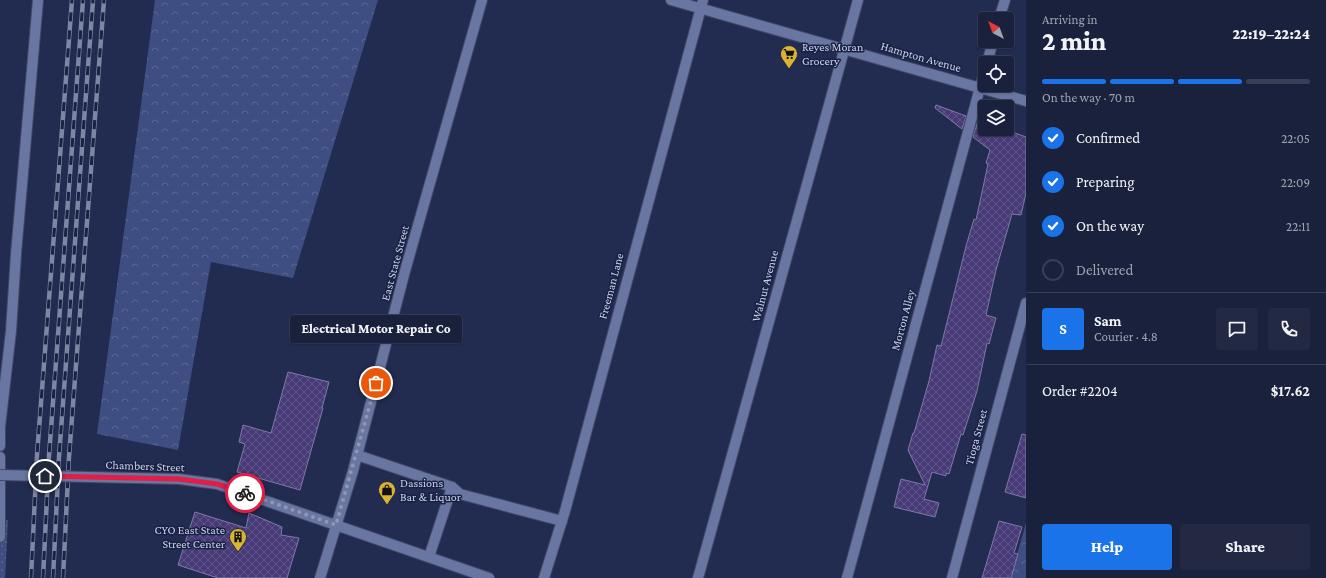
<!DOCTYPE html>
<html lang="en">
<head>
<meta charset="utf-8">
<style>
	:root { --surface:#1a213c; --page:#232943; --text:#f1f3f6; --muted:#9fa3af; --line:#383e56; --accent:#1a73e8 }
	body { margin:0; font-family:"Crimson Pro",serif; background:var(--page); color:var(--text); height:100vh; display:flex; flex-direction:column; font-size:15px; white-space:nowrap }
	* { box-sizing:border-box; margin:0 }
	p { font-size:13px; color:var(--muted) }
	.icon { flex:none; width:22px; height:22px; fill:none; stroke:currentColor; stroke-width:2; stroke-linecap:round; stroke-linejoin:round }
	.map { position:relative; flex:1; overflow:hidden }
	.drawer { display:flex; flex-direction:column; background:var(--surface); width:300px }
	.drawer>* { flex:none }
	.needle { width:26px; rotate:319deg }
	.controls { position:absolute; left:978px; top:12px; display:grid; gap:8px }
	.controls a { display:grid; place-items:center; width:36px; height:36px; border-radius:4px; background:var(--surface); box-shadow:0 1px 3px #0004,0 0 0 1px var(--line); font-size:20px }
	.pin { position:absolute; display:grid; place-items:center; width:34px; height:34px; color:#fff; margin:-17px; border:2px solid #fff; border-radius:50%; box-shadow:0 1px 4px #0007 }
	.courier { position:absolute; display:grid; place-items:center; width:40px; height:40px; margin:-20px; border:3px solid #e11d48; border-radius:50%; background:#fff; color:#222; box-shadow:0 1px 5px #0007 }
	.bubble { position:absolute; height:28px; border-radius:4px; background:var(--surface); box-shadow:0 1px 3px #0004,0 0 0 1px var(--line); font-size:13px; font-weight:800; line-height:28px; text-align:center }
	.summary em { font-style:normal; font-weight:800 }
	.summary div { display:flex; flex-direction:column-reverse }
	.summary { display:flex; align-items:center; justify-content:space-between; height:68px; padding:0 16px }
	h1 { font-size:26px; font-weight:800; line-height:30px }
	.bar { display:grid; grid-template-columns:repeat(4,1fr); gap:6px 4px; align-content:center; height:48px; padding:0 16px }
	.bar i { height:5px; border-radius:3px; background:var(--line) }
	.bar .active { background:var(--accent) }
	.bar p { grid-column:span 4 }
	.line { display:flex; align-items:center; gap:10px; padding:0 16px; border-top:1px solid var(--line) }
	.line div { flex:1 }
	.round { display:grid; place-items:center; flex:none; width:42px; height:42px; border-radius:4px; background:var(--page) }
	ol { padding:0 16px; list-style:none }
	li { display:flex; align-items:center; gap:12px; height:44px }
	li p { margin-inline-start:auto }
	li .icon { padding:4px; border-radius:50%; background:var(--accent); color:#fff; stroke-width:4 }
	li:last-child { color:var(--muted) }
	li i { width:22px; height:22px; border:2px solid var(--line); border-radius:50% }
	.action { display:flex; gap:8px; margin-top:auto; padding:8px 16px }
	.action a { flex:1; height:46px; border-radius:4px; background:var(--accent); color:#fff; font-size:16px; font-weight:800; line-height:46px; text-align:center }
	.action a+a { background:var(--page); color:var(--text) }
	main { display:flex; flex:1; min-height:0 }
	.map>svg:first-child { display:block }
</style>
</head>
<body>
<main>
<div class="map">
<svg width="1026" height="578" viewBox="0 0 1026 578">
	<defs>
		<pattern id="grass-dots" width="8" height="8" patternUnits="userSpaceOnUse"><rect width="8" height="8" fill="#3f4e82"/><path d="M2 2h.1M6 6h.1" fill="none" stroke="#596694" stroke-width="1.8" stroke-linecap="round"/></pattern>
		<pattern id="forest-crowns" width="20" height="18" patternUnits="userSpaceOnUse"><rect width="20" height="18" fill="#3f4e82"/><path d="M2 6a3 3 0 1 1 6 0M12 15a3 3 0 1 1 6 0" fill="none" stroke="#596694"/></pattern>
		<pattern id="building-cross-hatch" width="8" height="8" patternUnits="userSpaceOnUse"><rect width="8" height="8" fill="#473a77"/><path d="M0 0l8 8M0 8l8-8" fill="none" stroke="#60558a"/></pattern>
	</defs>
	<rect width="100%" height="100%" fill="#222c50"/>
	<!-- grass -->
	<path fill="url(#grass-dots)" d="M0 520H8L5 578H0Z"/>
	<!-- forest -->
	<g fill="url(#forest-crowns)">
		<path d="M155 0H378L293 278 211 262 178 450 97 434Z"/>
		<path d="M1026 523V578H1010Z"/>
	</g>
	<!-- building -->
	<g fill="url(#building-cross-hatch)" stroke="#7f79a6">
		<path d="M936 105 966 116 962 129 935 108Z"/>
		<path d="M978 120 985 122V129H1004L1026 137V193L1021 215 1012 214 996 270 986 315 996 318 989 344 987 343 977 391 963 435 961 434 949 474 946 473V476L932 472 924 499 939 503 935 517 894 507 901 479 925 485 908 450 913 433H914L929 381 937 345 941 346 966 246 974 219 976 220 988 164 986 163 990 150 973 137Z"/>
		<path d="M288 372 329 382 322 408H323L300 490 237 472 245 444 239 442 243 425 271 433Z"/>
		<path d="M1022 434 1026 435V498L1005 492Z"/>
		<path d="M195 512 246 528 249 513 282 527 281 535 299 538 287 578H218L178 565Z"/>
		<path d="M999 521 1022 527 1014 553 1018 554 1011 578H982Z"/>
	</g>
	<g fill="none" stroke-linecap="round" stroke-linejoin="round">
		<defs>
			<g id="service">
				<path d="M999 19 1005 0"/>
				<path d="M987 63 993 41"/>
				<path d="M0 446V427L11 331 16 254 38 0"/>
				<path d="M357 455 452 487 460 494 562 521"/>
				<path d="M0 457V537"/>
				<path d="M429 557 452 487"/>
				<path d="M544 578 565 511 703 0"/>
				<path d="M847 578 985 69"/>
			</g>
			<g id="minor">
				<path d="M671 0 1026 101"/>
				<path d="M698 578 858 0"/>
				<path d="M952 578 1026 303"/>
			</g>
			<g id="tertiary">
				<path d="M179 479 217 484 489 578"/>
				<path d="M320 578 353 471 405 271 482 0"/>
			</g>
		</defs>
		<!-- service casing -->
		<use href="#service" stroke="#414867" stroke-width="12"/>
		<!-- minor casing -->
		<use href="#minor" stroke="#414867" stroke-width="12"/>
		<!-- tertiary casing -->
		<use href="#tertiary" stroke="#414867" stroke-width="12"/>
		<!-- service -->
		<use href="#service" stroke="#6976a1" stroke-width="10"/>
		<!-- minor -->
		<use href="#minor" stroke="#6976a1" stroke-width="10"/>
		<!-- tertiary -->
		<use href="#tertiary" stroke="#6976a1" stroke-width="10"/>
		<defs>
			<g id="rail">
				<path d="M31 578 37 455 72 0"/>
				<path d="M43 578 49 456 83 0"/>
				<path d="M53 578 59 457 93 0"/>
				<path d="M63 578 69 457 104 0"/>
			</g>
		</defs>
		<!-- rail casing -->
		<use href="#rail" stroke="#7d86a3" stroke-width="4.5"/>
		<!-- rail -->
		<use href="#rail" stroke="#192145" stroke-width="3" stroke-dasharray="9" stroke-linecap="butt"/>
		<defs>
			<path id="tertiary-bridge" d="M0 475 179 479"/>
		</defs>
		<!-- tertiary-bridge casing -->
		<use href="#tertiary-bridge" stroke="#414867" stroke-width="12" stroke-linecap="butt"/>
		<!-- tertiary-bridge -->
		<use href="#tertiary-bridge" stroke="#6976a1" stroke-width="10"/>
	</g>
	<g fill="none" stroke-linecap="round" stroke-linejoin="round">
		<!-- done -->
		<path stroke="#8f97b3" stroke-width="4" stroke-dasharray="0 7.2" d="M245 493 336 525 376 383"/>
		<!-- route -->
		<path stroke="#e11d48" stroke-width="5" d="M45 476 179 479 217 484 245 493"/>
	</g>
	<!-- icons -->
	<defs>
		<symbol id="supermarket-pin" viewBox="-11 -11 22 30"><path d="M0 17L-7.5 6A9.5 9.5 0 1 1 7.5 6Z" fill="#dab333" stroke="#192145"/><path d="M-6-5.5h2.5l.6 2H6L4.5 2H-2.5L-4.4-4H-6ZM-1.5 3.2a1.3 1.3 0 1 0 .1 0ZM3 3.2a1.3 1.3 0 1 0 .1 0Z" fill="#111"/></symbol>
		<symbol id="shop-pin" viewBox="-11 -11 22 30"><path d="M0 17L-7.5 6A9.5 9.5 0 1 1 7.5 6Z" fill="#dab333" stroke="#192145"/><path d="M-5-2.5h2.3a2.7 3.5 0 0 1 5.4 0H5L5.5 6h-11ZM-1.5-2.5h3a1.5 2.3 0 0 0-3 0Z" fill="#111"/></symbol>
		<symbol id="building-pin" viewBox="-11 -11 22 30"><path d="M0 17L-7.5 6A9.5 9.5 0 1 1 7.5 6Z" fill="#dab333" stroke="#192145"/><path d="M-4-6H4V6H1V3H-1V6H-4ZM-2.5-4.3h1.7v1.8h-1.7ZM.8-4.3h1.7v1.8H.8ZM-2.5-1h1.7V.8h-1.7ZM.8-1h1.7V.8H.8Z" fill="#111"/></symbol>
	</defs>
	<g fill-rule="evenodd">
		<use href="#supermarket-pin" x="779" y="44" width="20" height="27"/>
		<use href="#shop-pin" x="377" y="480" width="20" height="27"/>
		<use href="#building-pin" x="228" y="527" width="20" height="27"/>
	</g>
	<g text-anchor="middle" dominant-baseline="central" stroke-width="3" stroke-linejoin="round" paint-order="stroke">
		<!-- poi labels -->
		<g font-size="12" fill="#c9d1e8" stroke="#192145" text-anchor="start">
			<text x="802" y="47">Reyes Moran<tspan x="802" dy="14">Grocery</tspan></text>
			<text x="400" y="483">Dassions<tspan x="400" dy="14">Bar &amp; Liquor</tspan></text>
			<text x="225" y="530" text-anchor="end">CYO East State<tspan x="225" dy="14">Street Center</tspan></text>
		</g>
		<!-- street labels -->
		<g font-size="12" fill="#c9d1e8" stroke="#192145">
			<text transform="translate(921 57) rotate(16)">Hampton Avenue</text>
			<text transform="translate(395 263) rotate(-75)">East State Street</text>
			<text transform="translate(611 286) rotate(-75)">Freeman Lane</text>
			<text transform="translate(765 286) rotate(-75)">Walnut Avenue</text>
			<text transform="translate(903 320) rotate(-75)">Morton Alley</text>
			<text transform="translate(976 437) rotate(-75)">Tioga Street</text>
			<text transform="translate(145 466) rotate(2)">Chambers Street</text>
		</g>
	</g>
</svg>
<div class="controls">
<a><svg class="needle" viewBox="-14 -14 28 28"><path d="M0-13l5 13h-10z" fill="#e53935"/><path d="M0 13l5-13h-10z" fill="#9fa3af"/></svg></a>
<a><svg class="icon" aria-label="locate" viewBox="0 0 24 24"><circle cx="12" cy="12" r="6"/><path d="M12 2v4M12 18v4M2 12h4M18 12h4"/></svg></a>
<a><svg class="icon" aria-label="layers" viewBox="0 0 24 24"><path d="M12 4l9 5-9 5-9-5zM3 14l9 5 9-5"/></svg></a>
</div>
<div class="pin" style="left:376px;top:383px;background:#ea580c"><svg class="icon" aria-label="bag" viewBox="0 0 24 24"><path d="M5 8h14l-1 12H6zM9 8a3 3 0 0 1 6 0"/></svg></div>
<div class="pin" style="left:45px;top:476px;background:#1f2937"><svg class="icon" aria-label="home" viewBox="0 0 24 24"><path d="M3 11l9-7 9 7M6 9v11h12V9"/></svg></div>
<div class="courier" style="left:245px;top:493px"><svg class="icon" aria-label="bike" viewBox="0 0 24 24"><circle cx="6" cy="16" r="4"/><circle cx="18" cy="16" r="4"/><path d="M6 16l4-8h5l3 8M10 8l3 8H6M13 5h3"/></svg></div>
<div class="bubble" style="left:290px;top:315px;width:172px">Electrical Motor Repair Co</div>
</div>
<section class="drawer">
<div class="summary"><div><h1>2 min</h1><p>Arriving in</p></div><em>22:19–22:24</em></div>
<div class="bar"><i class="active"></i><i class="active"></i><i class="active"></i><i></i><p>On the way · 70 m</p></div>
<ol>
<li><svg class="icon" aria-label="check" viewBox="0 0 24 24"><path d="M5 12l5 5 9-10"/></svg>Confirmed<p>22:05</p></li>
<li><svg class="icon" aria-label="check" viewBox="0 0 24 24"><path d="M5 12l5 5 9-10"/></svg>Preparing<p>22:09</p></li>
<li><svg class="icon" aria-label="check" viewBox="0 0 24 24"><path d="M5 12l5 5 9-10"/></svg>On the way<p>22:11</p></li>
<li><i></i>Delivered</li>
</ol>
<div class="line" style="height:72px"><b class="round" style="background:var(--accent);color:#fff">S</b><div><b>Sam</b><p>Courier · 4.8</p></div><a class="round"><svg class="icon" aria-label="chat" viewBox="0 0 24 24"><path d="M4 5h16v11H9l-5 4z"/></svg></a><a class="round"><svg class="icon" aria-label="phone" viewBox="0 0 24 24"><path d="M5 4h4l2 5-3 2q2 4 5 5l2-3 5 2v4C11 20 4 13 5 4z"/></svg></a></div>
<div class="line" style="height:52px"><div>Order #2204</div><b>$17.62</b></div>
<div class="action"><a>Help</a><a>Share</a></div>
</section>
</main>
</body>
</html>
